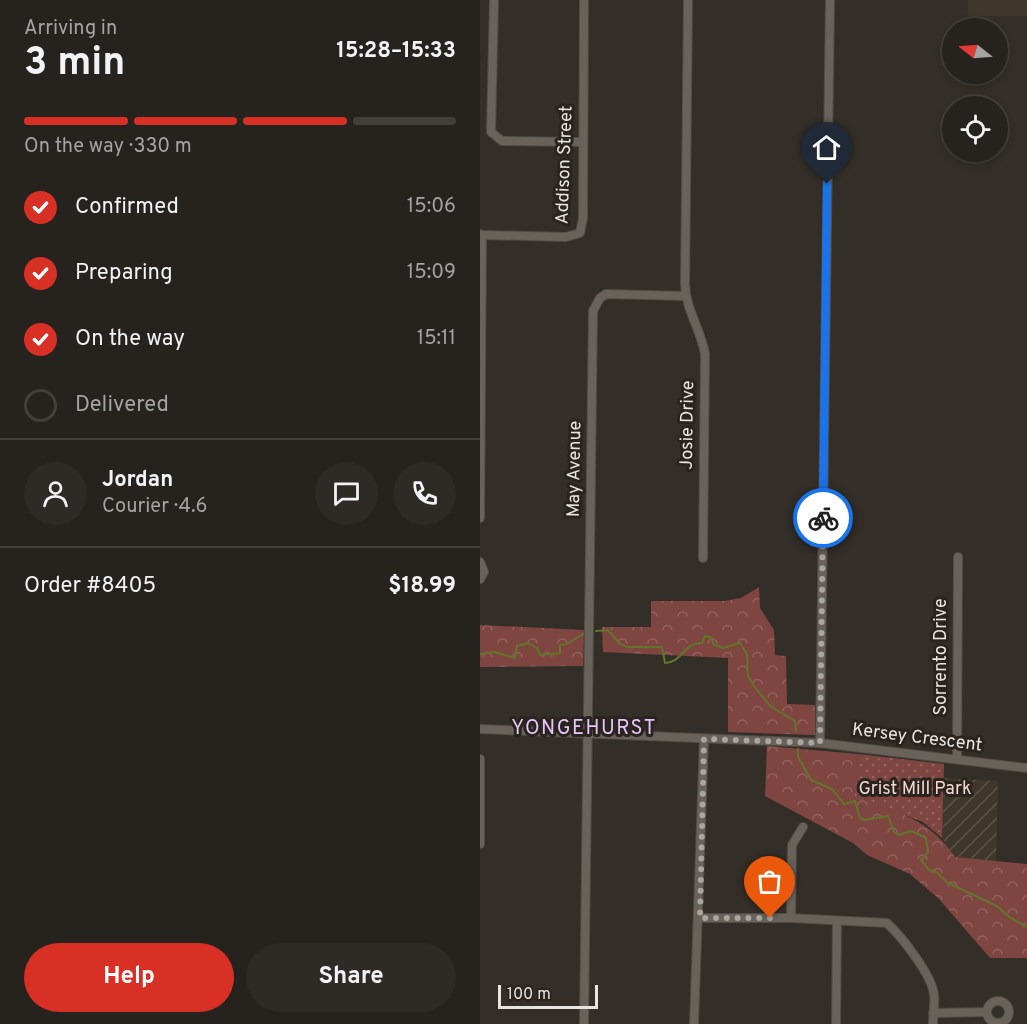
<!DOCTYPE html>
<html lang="en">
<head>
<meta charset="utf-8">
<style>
	:root { --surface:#26221d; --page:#2e2a26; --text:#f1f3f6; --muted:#a4a4a4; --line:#423f3b; --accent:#d93025 }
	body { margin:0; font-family:Overpass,sans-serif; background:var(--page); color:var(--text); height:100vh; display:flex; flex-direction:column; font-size:22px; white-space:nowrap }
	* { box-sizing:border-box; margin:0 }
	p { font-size:20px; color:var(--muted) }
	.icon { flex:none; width:33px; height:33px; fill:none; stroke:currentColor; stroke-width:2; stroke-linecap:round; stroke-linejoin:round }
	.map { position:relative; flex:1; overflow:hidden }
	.side { display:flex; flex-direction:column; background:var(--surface); width:480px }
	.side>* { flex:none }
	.needle { width:39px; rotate:287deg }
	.fabs { position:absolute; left:462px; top:18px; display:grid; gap:12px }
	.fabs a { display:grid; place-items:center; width:66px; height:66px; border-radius:50%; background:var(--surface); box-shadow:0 3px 9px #0003,0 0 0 2px var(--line); font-size:30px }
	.scale { position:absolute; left:18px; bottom:15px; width:100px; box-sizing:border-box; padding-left:6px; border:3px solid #e8e5e0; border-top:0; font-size:16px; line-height:21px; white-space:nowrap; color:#e8e5e0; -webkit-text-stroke:4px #29241e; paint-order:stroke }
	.pin { position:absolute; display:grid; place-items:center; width:51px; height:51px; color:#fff; margin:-62px -26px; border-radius:50% 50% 50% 0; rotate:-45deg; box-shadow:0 0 6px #0007 }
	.pin .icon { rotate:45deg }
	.courier { position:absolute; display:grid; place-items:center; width:60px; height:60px; margin:-30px; border:4px solid #1a73e8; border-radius:50%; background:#fff; color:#222; box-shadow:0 2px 8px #0007 }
	.headline em { font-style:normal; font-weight:700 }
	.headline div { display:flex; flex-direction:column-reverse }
	.headline { display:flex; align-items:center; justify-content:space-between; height:102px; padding:0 24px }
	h1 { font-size:39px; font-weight:700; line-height:45px }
	.bar { display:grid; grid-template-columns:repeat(4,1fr); gap:9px 6px; align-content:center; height:72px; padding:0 24px }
	.bar i { height:8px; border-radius:4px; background:var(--line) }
	.bar .current { background:var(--accent) }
	.bar p { grid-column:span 4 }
	.line { display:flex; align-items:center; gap:15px; padding:0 24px; border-top:2px solid var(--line) }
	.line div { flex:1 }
	.round { display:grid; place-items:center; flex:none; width:63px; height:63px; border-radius:32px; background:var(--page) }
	ol { padding:0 24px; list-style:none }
	li { display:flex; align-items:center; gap:18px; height:66px }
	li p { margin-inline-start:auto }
	li .icon { padding:6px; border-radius:50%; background:var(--accent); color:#fff; stroke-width:4 }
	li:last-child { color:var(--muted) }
	li i { width:33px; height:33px; border:3px solid var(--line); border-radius:50% }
	.primary-button { display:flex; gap:12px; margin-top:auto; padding:12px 24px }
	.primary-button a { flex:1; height:69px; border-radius:36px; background:var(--accent); color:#fff; font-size:24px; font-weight:700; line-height:69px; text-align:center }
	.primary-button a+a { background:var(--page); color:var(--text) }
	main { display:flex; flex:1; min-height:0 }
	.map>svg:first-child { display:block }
</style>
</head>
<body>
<main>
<section class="side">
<div class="headline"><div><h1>3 min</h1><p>Arriving in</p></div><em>15:28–15:33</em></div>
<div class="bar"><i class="current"></i><i class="current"></i><i class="current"></i><i></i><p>On the way · 330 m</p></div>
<ol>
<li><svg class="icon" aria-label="check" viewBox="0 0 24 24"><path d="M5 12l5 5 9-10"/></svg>Confirmed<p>15:06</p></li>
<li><svg class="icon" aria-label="check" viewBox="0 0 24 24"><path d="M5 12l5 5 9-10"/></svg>Preparing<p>15:09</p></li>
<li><svg class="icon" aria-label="check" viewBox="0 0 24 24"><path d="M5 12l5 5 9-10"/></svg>On the way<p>15:11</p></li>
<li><i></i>Delivered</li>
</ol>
<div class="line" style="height:108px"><a class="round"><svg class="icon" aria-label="person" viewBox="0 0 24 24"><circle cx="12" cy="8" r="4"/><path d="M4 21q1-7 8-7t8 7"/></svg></a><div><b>Jordan</b><p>Courier · 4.6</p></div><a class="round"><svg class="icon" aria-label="chat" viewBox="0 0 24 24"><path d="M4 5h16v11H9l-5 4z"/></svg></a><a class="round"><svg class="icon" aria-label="phone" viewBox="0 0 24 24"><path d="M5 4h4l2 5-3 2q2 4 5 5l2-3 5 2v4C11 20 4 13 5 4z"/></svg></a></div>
<div class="line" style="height:78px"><div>Order #8405</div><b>$18.99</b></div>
<div class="primary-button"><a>Help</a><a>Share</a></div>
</section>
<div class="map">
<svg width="547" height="1024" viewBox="0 0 547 1024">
	<defs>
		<pattern id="industrial-furrows" width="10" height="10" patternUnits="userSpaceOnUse" patternTransform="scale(1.5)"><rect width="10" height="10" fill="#40372b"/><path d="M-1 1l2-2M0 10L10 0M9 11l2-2" fill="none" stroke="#5c5449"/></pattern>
		<pattern id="forest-crowns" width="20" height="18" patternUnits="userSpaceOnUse" patternTransform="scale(1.5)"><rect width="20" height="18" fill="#7f4641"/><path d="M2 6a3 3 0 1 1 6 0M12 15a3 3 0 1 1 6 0" fill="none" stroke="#91615c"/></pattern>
		<pattern id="park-dots" width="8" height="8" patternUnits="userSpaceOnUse" patternTransform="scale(1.5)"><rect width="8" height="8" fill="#7f4641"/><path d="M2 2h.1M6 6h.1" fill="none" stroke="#91615c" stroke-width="1.8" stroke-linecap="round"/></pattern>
	</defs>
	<rect width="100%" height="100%" fill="#332e27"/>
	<!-- built -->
	<rect fill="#40372b" x="488" y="0" width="59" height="16"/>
	<!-- industrial -->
	<path fill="url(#industrial-furrows)" d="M464 778 518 781 516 861 474 857 462 838Z"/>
	<!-- forest -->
	<g fill="url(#forest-crowns)">
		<path d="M279 587 280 608 294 630 295 655 306 656 307 704 335 705V735L248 732V658L123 652 122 627H171V601H245L261 598Z"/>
		<path d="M0 625 104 630 103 666 0 667Z"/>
		<path d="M287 746 378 754 376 796C416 812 449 818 475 857L547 864V958H510L459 899 430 874 387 855 373 843 285 796Z"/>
	</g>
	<!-- park -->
	<path fill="url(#park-dots)" d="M378 754 464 764 462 838 443 822 375 796Z"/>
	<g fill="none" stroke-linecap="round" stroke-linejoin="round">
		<!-- stream -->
		<g stroke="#627529" stroke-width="2">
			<path d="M116 631 128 630 139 643 147 647H182L185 663C202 663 204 642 222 643L225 636 232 638 233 644 243 648 260 643 267 654 268 676 274 686 290 706 315 721 316 731"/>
			<path d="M0 654 14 652 35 658 37 646 48 643 57 648 60 655 80 653V645L87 644 103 634"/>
			<path d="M318 749V757L331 780 352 789 364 804 375 801 380 818 385 820 408 816 414 832 419 835 431 831 446 838 448 852 441 860 449 870 455 871 468 883 517 906 529 917 547 927"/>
		</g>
		<defs>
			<g id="minor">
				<path d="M14 0 11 132 22 141 102 142"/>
				<path d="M208 0 205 285C206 310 221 330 225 354L223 558"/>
				<path d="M0 234 2 235 0 518"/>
				<path d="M2 235 86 237 100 233 103 218 104 0"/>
				<path d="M0 562 4 572 0 579"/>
				<path d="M0 729 340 743 547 768"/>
				<path d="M340 743 350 0"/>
				<path d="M477 758 478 557"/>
				<path d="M0 759V844"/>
				<path d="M220 918H311L407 923C422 937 452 975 454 995 455 1004 453 1015 453 1024"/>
				<path d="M311 918 312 845 323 827"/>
				<circle cx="518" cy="1012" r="11"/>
				<path d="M453 1013 507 1012"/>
				<path d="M104 1024 113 311 120 298 126 294 205 296"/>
				<path d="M214 1024 224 739"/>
				<path d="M356 1024 357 921"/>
			</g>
		</defs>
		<!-- minor casing -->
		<use href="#minor" stroke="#504c46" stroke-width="10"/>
		<!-- minor -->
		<use href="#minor" stroke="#68625a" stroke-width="8"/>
	</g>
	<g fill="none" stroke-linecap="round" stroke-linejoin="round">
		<!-- done -->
		<path stroke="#a9a59f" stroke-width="6" stroke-dasharray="0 10.8" d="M290 918H220L224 739 340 743 343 518"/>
		<!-- route -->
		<path stroke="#1a73e8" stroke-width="8" d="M343 518 347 184"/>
	</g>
	<g text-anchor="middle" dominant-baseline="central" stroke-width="6" stroke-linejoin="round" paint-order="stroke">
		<!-- street labels -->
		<g font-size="18" fill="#e8e5e0" stroke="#29241e">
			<text transform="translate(85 165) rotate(-88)">Addison Street</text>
			<text transform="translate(208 425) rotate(-89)">Josie Drive</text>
			<text transform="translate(95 469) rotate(-89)">May Avenue</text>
			<text transform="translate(461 657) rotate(-90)">Sorrento Drive</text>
			<text transform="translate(437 738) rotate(7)">Kersey Crescent</text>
		</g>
		<!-- park labels -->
		<g font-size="18" fill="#f4d7d4" stroke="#29241e">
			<text x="435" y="789">Grist Mill Park</text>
		</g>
		<!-- neighbourhood labels -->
		<g font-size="20" letter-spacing="1.5" fill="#e7c5f9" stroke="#29241e">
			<text x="104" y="729">YONGEHURST</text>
		</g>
	</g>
</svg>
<div class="fabs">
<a><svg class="needle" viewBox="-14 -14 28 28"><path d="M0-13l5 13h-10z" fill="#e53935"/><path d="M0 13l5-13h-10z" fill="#a4a4a4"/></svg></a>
<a><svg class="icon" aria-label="locate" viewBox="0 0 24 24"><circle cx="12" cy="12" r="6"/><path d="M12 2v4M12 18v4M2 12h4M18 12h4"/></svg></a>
</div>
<div class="scale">100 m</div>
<div class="pin" style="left:290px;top:918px;background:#ea580c"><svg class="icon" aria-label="bag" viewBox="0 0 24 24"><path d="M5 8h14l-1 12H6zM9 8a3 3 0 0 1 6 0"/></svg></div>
<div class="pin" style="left:347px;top:184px;background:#1f2937"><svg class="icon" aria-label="home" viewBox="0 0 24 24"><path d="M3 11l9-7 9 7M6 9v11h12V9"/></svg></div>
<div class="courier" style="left:343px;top:518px"><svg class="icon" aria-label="bike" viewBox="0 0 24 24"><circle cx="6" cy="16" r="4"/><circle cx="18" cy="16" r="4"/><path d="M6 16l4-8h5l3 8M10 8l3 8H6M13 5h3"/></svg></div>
</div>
</main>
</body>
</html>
